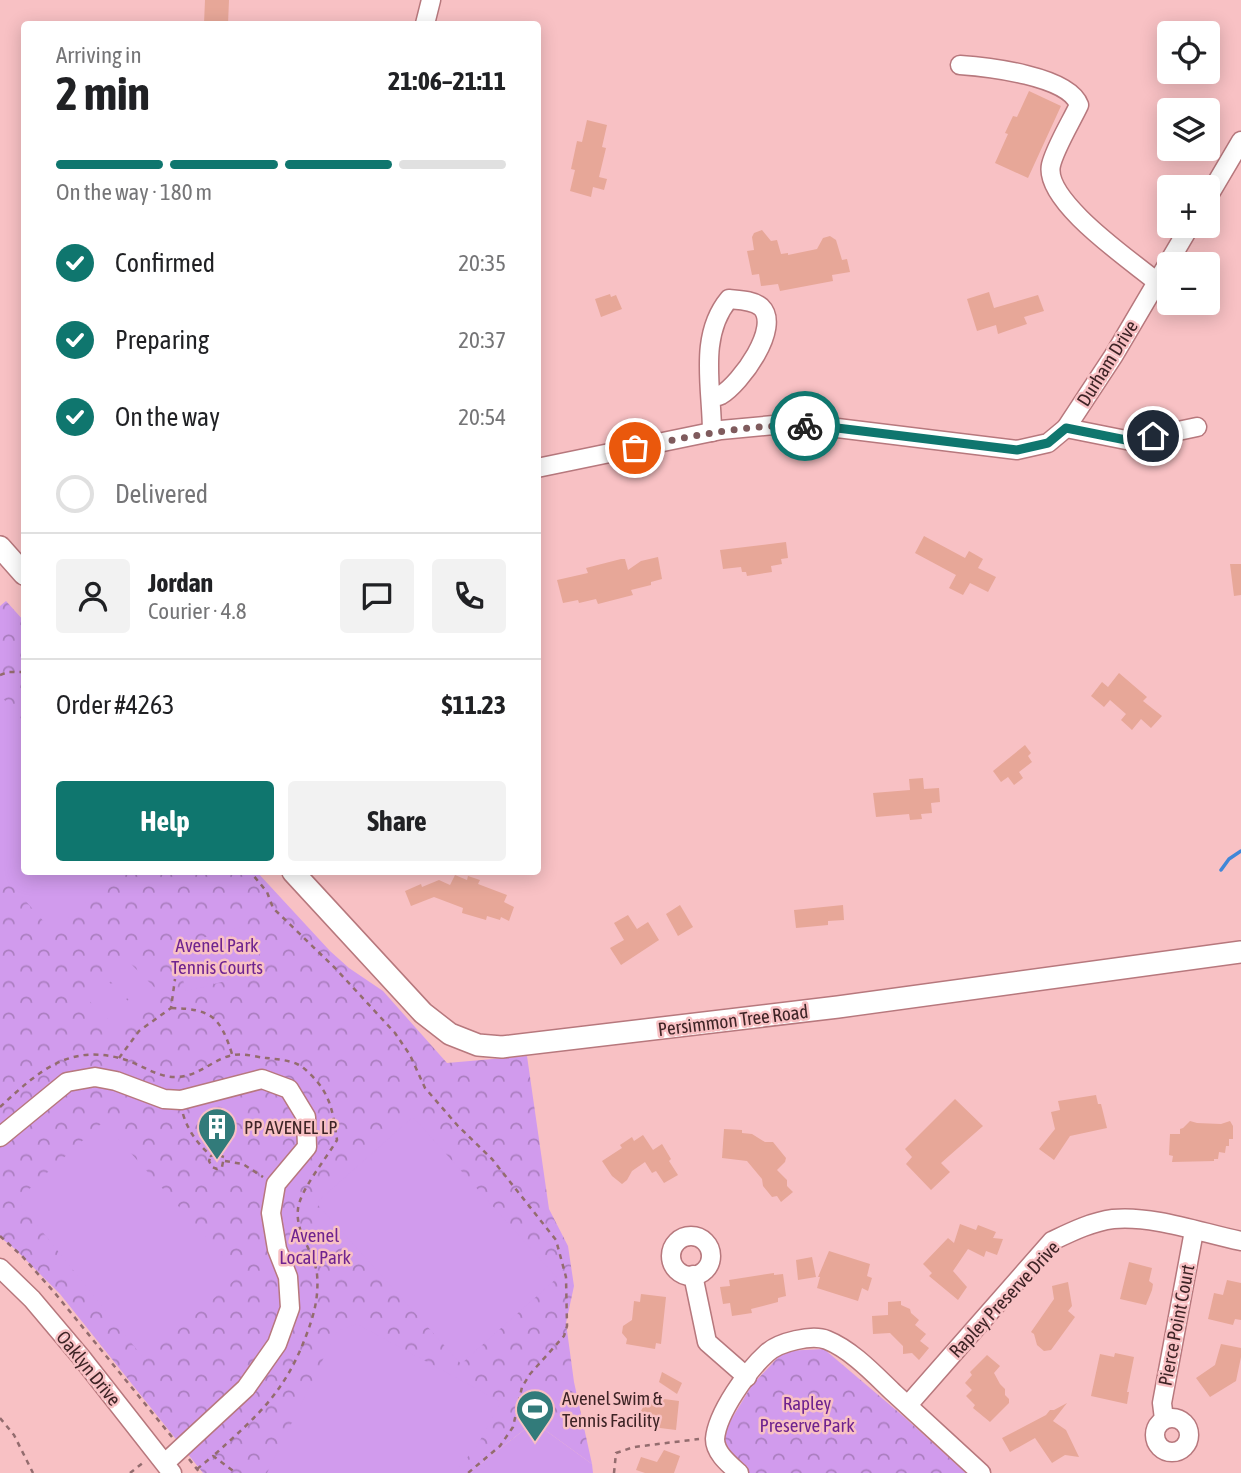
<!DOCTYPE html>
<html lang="en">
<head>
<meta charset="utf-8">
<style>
	:root { --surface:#fff; --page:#f2f2f2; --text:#202124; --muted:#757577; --line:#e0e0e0; --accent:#0f766e }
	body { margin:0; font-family:"Asap Condensed",sans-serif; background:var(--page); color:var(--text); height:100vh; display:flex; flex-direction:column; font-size:26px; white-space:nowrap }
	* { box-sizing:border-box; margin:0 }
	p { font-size:23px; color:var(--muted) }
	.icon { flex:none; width:38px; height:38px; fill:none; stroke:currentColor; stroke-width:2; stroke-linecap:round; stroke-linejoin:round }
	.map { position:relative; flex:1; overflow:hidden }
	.side { position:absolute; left:21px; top:21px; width:520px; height:854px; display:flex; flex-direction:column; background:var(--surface); border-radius:7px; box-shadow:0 4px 18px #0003 }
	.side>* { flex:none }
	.tools { position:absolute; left:1157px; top:21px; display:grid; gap:14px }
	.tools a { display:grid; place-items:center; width:63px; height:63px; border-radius:7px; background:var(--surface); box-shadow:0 4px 18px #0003; font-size:35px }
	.pin { position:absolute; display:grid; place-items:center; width:60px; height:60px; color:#fff; margin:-30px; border:4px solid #fff; border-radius:50%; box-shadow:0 2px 7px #0007 }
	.courier { position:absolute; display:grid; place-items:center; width:70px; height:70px; margin:-35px; border:5px solid #0f766e; border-radius:50%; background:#fff; color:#222; box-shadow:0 2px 9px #0007 }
	.headline em { font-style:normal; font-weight:700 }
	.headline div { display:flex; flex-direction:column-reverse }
	.headline { display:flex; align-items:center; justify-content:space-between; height:119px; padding:0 35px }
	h1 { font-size:46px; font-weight:700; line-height:52px }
	.bar { display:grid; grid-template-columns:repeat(4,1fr); gap:10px 7px; align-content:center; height:84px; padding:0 35px }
	.bar i { height:9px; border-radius:5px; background:var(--line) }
	.bar .selected { background:var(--accent) }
	.bar p { grid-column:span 4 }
	.line { display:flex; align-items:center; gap:18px; padding:0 35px; border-top:2px solid var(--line) }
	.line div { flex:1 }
	.round { display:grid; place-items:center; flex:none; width:74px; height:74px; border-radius:7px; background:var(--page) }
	ol { padding:0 35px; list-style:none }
	li { display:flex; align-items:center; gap:21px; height:77px }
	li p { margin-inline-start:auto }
	li .icon { padding:7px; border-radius:50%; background:var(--accent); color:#fff; stroke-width:4 }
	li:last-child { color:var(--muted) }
	li i { width:38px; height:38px; border:4px solid var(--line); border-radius:50% }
	.primary-button { display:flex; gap:14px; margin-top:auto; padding:14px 35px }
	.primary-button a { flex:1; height:80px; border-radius:7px; background:var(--accent); color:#fff; font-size:28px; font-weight:700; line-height:80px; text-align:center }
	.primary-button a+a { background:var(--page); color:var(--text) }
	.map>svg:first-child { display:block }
</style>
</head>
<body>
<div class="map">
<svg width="1241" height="1473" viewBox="0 0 1241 1473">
	<defs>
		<pattern id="park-crowns" width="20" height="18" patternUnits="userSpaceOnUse" patternTransform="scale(1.75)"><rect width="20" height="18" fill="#d19bed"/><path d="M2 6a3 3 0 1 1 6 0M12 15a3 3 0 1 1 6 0" fill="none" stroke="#ab7ec0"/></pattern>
	</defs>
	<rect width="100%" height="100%" fill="#f8c1c4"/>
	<!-- park -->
	<g fill="url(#park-crowns)">
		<path d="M6 601 24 621V872H257L330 951 349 968 383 991 447 1063 527 1056 549 1209 568 1246 574 1286 566 1323 574 1382 592 1464 534 1422 469 1473H203L60 1294 15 1249 0 1237V606Z"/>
		<path d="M824 1349 903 1416 966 1473H747L736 1463 722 1435 752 1385 784 1351Z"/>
	</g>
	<!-- pitch -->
	<g fill="#d19bed">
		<path d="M0 695 24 722V872H121L53 932 0 872Z"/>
		<path d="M251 924 263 970 242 976 230 930Z"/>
		<path d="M224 932 236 978 214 984 202 938Z"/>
		<path d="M196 940 208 986 186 991 174 945Z"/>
		<path d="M126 959 157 990 138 1009 107 978Z"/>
		<path d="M106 979 137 1010 118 1029 86 998Z"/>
		<path d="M413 1117 557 1278 461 1364 316 1203Z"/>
		<path d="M103 1122 240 1275 145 1360 17 1200Z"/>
		<path d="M357 1324 501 1402 477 1446 454 1473H267L337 1331Z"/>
		<path d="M534 1422 592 1464 593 1473H469Z"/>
	</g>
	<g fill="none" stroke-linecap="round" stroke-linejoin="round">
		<!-- stream -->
		<path stroke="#4087d8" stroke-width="3.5" d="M1221 870 1229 859 1241 851"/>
	</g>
	<!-- building -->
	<g fill="#e7a798">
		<path d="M205 0H229L228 24H204Z"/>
		<path d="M1029 91 1061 106 1028 178 995 163 1008 134 1005 133 1013 116 1017 117Z"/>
		<path d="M587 120 607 125 602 147 606 148 599 177 607 179 604 190 593 187 591 197 570 191 575 170 571 169 577 141 582 142Z"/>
		<path d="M762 230 771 241 777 240 781 254 788 253V255L817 249 823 238 830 236 836 240 842 260 847 259 850 272 832 275 833 281 780 291 778 284 761 286 759 274 752 275 747 251 754 250 752 237 754 233Z"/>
		<path d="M989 292 994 308 1038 295 1044 311 1024 317 1027 324 998 334 996 325 977 331 967 299Z"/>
		<path d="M610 294 611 297 616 295 622 309 601 317 595 299Z"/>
		<path d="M924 536 965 558 969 551 983 559 978 568 996 577 988 592 970 583 963 595 949 588 956 575 915 553Z"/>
		<path d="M786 542 788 558 781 559 782 564 771 566 772 572 747 576 746 572H742L741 567 723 569 720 550Z"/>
		<path d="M658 557 662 579 651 582V585L631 590 633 595 598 604 596 599 579 603 578 600 563 603 557 580 588 573 586 568 621 559H625L628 570 641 561Z"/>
		<path d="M1230 564H1241V595L1234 596Z"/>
		<path d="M1119 673 1147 697 1143 701 1162 716 1151 728 1141 719 1132 730 1121 720 1126 714 1110 700 1104 707 1091 696 1102 682 1108 687Z"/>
		<path d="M1025 745 1031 753 1028 756 1032 762 1019 772 1023 778 1014 785 1008 777 1001 782 993 771Z"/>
		<path d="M923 778 924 789 939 788 940 802 931 803 932 813 921 814 922 819 910 820 909 814 876 817 873 793 910 790 909 779Z"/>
		<path d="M455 875 467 880 468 876 480 880 478 884 507 895 504 902 514 907 509 921 501 917 500 920 487 916 486 920 462 913 463 908 434 897 411 906 405 891 421 884 422 887 439 880 450 885Z"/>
		<path d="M680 905 693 927 678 936 666 914Z"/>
		<path d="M843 905 844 920 828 921V925L796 928 794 910Z"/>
		<path d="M628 915 637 929 648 922 659 940 621 965 610 948 624 940 614 923Z"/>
		<path d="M1096 1095 1098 1104H1101L1107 1128 1070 1136 1054 1160 1039 1149 1055 1129 1051 1112 1060 1110 1058 1101Z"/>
		<path d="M955 1099 983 1126 941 1163 950 1172 931 1190 906 1164 912 1157 905 1149Z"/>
		<path d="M1190 1121 1197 1123 1221 1124 1230 1121 1233 1126V1139H1229V1146H1226L1225 1153 1219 1152 1218 1159H1214V1161L1172 1162 1173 1156 1169 1155 1170 1134H1180V1129L1183 1128Z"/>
		<path d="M724 1129 742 1130V1133L752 1134 765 1142H773L786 1158 785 1162 777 1170 787 1180V1186L793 1192 781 1202 777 1196 772 1197 763 1186 762 1179 747 1161 722 1158Z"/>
		<path d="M643 1135 653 1150 662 1144 671 1159 669 1161 678 1175 664 1183 656 1171 652 1173 645 1162 632 1171 627 1180 622 1184 612 1176 602 1161 622 1148 620 1145 632 1137 634 1141Z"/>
		<path d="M960 1224 976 1230 978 1225 996 1232 993 1238 1003 1239 997 1255 986 1251 984 1257 968 1249 953 1271 967 1287 958 1300 929 1276 932 1273 923 1264 948 1238 954 1243Z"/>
		<path d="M829 1251 870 1264 867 1276 872 1278 868 1291 862 1288 858 1301 817 1288 820 1277H818Z"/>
		<path d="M812 1257 816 1277 798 1280 796 1260Z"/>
		<path d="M1129 1262 1152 1268 1149 1281 1153 1284 1152 1290 1146 1305 1120 1299Z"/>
		<path d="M774 1273V1275L783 1274 786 1296 778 1298V1302L751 1309 752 1313 732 1316 730 1303 723 1304 720 1287 730 1286 729 1280Z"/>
		<path d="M1227 1280 1241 1283V1320L1235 1319 1233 1325 1208 1319 1214 1293 1223 1295Z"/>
		<path d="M1068 1282 1072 1306 1068 1311 1075 1317 1051 1350 1044 1351 1037 1345 1034 1334 1031 1332 1054 1299 1052 1286Z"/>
		<path d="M641 1294 666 1297 661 1344 656 1343 655 1349 626 1344 627 1339 622 1333 623 1326 632 1320 634 1301 640 1302Z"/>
		<path d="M901 1301V1305L910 1309 911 1313 919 1320 915 1325 926 1334 920 1341 929 1348 919 1360 912 1353 903 1354V1346L890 1333 873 1334 872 1316 888 1315V1302Z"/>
		<path d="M1221 1344 1241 1348V1357L1236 1381 1210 1397 1196 1378 1215 1365Z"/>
		<path d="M1115 1353 1134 1357 1127 1392H1129L1127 1404 1091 1396 1100 1354 1114 1357Z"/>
		<path d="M987 1355 1000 1366 994 1373 1000 1384 1005 1389V1395L1009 1399V1403L990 1422 973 1408 975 1405 966 1396 972 1390 965 1383 972 1375 970 1372Z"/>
		<path d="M662 1372 682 1383 677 1394 659 1382Z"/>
		<path d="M649 1397 679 1401 676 1430 644 1426 645 1416H638Z"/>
		<path d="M1067 1403 1053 1421 1066 1430 1079 1457 1065 1455 1052 1463 1035 1438 1010 1452 1002 1438 1046 1415 1050 1410H1054Z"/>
		<path d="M664 1450 680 1456 674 1473H645L636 1470 641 1457 657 1462Z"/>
	</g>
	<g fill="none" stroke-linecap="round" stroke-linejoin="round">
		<defs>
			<g id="minor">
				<path d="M425 24 431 0"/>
				<path d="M960 65C988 67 1069 76 1079 105 1071 122 1055 148 1051 165 1043 201 1132 261 1157 282"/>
				<path d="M1208 197 1241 141"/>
				<path d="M711 397C713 397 719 396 721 395 740 384 782 327 761 307 753 300 739 300 729 299 698 336 712 388 712 432"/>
				<path d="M1066 428 1114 355 1190 226"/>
				<path d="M537 468 721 430 774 425 829 427 1017 450 1048 443 1066 428 1131 441 1197 427"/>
				<path d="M0 1137 67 1082 95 1077 116 1081 164 1099 181 1100 262 1079 289 1089 306 1117 307 1147 276 1184 271 1213 277 1249 288 1277 290 1308 277 1344 246 1388 165 1463"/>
				<circle cx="691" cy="1256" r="20"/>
				<path d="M0 1268 32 1299 81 1357 172 1473"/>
				<path d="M693 1275 707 1342 747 1377"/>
				<path d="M908 1405 1052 1241C1071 1232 1091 1222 1113 1219 1153 1215 1202 1233 1241 1241"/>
				<circle cx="1172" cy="1435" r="17"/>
				<path d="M1164 1419 1162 1403 1194 1231"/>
				<path d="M739 1473C729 1464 715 1453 715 1439 717 1413 748 1370 767 1353 779 1342 812 1334 827 1340 852 1350 875 1375 894 1393 923 1420 952 1446 981 1473"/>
			</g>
			<g id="major">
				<path d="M0 547 24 574"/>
				<path d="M293 872 423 1013 450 1034 478 1045 502 1047 838 1007 1241 952"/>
			</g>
		</defs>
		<!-- minor casing -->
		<use href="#minor" stroke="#b7787d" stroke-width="21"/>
		<!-- major casing -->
		<use href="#major" stroke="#b7787d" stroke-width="24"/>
		<!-- path -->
		<g stroke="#936c6e" stroke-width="2.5" stroke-dasharray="5 5" stroke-linecap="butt">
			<path d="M0 675 8 672H24"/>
			<path d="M246 872 253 875 267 892 273 908 335 968 395 1033 410 1055 425 1088 458 1126 492 1159 556 1240 566 1277 567 1326 564 1336 530 1374 522 1387 513 1427 500 1446 468 1473"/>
			<path d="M171 1008C211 1009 220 1016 232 1054"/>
			<path d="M119 1058 139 1031 171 1008 175 979"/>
			<path d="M0 1107C39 1071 70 1042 126 1060 142 1065 157 1077 175 1077 200 1077 213 1058 234 1055 244 1053 256 1057 266 1058 276 1059 288 1060 297 1064 302 1066 306 1070 310 1074 331 1094 333 1113 337 1140 326 1159 300 1190 298 1209 295 1233 314 1251 317 1274 319 1297 314 1315 306 1336 284 1394 257 1416 213 1456"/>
			<path d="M183 1114C188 1131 198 1144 211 1156L215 1154 224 1157 222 1167 217 1169 212 1167 209 1161 211 1156"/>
			<path d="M225 1161 243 1164 263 1177"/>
			<path d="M0 1236 22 1256 54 1292 172 1437"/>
			<path d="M0 1418 14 1435 33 1473"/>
			<path d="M189 1459 200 1473"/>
			<path d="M197 1469 213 1456 236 1473"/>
			<path d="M130 1473 144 1462"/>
			<path d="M614 1473 616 1453 634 1447 699 1439"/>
		</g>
		<!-- minor -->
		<use href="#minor" stroke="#fff" stroke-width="18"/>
		<!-- major -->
		<use href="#major" stroke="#fff" stroke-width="21"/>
	</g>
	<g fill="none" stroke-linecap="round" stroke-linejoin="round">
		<!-- done -->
		<path stroke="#7f5b5d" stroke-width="7" stroke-dasharray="0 12.6" d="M635 448C692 436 747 424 805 426"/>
		<!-- route -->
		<path stroke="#0f766e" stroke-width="9" d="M805 426 829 427 1017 450 1048 443 1066 428 1131 441 1153 436"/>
	</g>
	<!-- icons -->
	<defs>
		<symbol id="building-pin" viewBox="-11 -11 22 30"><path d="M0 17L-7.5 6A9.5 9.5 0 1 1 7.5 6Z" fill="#327b7a" stroke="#f8c1c4"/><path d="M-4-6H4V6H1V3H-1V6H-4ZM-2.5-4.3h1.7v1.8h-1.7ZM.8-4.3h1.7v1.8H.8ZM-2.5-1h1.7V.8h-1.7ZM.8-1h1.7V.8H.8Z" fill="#fff"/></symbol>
		<symbol id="stadium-pin" viewBox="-11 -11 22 30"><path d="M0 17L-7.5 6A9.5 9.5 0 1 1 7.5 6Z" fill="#327b7a" stroke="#f8c1c4"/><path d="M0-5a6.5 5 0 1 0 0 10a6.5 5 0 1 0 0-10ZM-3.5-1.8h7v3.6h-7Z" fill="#fff"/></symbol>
	</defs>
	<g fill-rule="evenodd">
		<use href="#building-pin" x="195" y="1105" width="44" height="60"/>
		<use href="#stadium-pin" x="513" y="1387" width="44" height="60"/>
	</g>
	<g text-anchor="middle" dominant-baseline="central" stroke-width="5" stroke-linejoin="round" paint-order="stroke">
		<!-- street labels -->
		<g font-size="19" fill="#3e2426" stroke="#f8c1c4">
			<text transform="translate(1107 363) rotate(-58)">Durham Drive</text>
			<text transform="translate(733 1020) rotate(-7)">Persimmon Tree Road</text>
			<text transform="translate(1004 1299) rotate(-47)">Rapley Preserve Drive</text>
			<text transform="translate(1176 1325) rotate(-79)">Pierce Point Court</text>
			<text transform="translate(89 1368) rotate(51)">Oaklyn Drive</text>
		</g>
		<!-- park labels -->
		<g font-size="19" fill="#6f238f" stroke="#f8c1c4">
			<text x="217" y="945">Avenel Park<tspan x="217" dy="22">Tennis Courts</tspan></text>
			<text x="315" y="1235">Avenel<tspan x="315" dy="22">Local Park</tspan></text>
			<text x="807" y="1403">Rapley<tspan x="807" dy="22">Preserve Park</tspan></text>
		</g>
		<!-- poi labels -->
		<g font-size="19" fill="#3e2426" stroke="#f8c1c4" text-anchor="start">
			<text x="244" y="1127">PP AVENEL LP</text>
			<text x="562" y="1398">Avenel Swim &amp;<tspan x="562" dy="22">Tennis Facility</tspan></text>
		</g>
	</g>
</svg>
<div class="tools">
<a><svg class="icon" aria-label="locate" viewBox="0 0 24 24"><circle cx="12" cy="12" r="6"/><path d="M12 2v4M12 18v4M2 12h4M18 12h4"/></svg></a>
<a><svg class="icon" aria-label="layers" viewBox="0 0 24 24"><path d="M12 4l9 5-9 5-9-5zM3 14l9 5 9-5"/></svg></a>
<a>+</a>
<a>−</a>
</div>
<div class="pin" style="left:635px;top:448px;background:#ea580c"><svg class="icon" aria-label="bag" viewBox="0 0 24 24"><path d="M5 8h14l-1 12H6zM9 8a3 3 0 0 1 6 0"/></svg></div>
<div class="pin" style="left:1153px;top:436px;background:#1f2937"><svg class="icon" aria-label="home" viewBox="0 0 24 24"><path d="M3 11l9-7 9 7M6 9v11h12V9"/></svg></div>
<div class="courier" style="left:805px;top:426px"><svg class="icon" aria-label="bike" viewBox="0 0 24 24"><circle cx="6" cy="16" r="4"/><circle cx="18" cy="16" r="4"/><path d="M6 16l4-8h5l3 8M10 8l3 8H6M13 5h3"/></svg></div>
<section class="side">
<div class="headline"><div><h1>2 min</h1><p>Arriving in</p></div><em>21:06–21:11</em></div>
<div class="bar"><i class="selected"></i><i class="selected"></i><i class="selected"></i><i></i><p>On the way · 180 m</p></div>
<ol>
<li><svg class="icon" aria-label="check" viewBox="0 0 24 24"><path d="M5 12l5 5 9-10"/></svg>Confirmed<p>20:35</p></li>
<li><svg class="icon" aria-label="check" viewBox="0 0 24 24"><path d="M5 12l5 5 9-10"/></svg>Preparing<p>20:37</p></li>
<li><svg class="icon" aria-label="check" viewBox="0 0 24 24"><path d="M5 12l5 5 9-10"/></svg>On the way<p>20:54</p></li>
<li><i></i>Delivered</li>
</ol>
<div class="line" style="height:126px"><a class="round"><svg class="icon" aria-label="person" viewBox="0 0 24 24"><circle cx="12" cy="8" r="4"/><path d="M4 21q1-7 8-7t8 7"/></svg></a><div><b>Jordan</b><p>Courier · 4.8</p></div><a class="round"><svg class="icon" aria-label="chat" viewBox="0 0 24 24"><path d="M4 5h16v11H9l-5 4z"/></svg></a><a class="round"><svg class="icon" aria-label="phone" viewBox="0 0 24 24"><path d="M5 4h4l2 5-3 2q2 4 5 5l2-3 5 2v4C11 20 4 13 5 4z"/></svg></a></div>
<div class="line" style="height:91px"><div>Order #4263</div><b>$11.23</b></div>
<div class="primary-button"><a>Help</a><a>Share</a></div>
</section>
</div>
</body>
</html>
